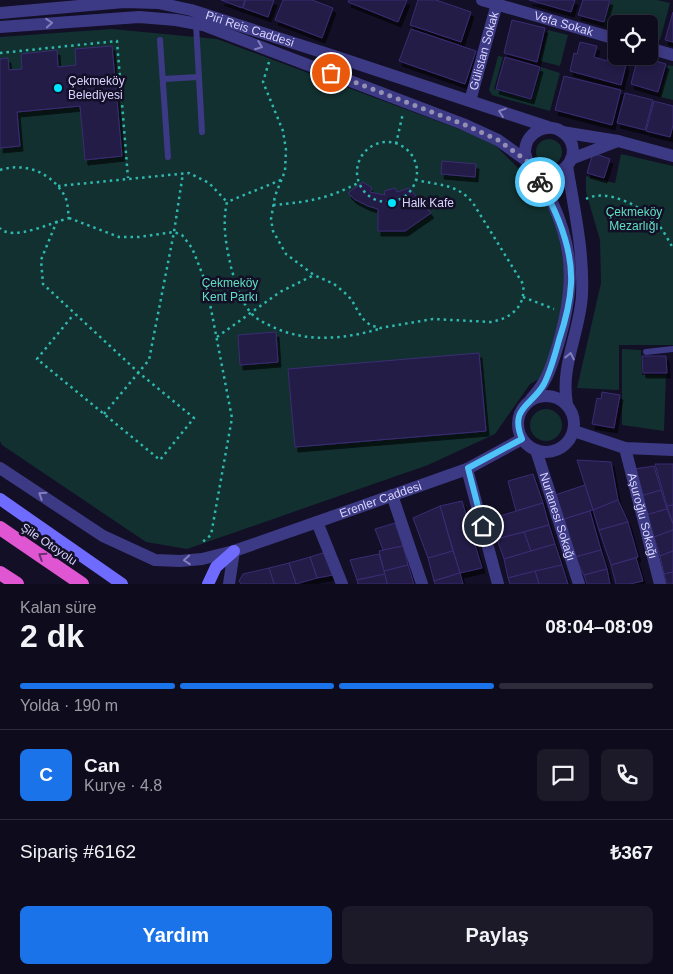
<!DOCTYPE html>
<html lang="tr">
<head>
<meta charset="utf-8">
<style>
	:root { --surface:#0e0b1c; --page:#1c1929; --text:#f1f3f6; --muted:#9b9ba3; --line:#2e2b3b; --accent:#1a73e8 }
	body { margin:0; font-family:Arial,sans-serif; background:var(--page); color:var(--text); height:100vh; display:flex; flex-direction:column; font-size:19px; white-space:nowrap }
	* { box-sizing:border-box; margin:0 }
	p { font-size:16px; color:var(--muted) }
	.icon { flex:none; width:28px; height:28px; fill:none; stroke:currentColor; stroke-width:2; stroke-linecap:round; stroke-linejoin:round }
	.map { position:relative; height:584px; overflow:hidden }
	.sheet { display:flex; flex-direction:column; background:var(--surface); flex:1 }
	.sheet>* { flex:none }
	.buttons { position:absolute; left:608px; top:15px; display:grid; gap:10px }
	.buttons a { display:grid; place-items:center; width:50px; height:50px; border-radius:8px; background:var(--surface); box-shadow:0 2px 8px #0003,0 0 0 1px var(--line); font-size:25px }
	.pin { position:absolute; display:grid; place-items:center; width:42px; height:42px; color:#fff; margin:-21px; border:2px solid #fff; border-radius:50%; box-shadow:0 1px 5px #0007 }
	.courier { position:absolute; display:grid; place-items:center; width:50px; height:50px; margin:-25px; border:4px solid #4fc3f7; border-radius:50%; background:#fff; color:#222; box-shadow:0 1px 6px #0007 }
	.head em { font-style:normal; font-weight:800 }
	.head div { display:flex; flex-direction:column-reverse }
	.head { display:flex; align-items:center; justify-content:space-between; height:85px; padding:0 20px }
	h1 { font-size:32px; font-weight:800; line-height:38px }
	.bar { display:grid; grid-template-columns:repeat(4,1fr); gap:8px 5px; align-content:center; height:60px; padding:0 20px }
	.bar i { height:6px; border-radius:4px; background:var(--line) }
	.bar .on { background:var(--accent) }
	.bar p { grid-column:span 4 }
	.line { display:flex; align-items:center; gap:12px; padding:0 20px; border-top:1px solid var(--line) }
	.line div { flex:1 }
	.round { display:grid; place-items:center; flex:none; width:52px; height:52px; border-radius:8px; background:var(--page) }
	.primary-button { display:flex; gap:10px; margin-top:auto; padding:10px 20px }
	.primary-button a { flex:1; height:58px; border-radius:8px; background:var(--accent); color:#fff; font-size:20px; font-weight:800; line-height:58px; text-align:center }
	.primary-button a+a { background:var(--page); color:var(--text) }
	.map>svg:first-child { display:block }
</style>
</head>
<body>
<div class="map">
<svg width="673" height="584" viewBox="0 0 673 584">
	<defs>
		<filter id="shadow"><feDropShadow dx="3" dy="5" stdDeviation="0" flood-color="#0009"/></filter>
	</defs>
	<rect width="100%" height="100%" fill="#130f26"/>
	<!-- green -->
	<g fill="#12302f">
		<path d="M611 0H657L670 3 660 40 649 37V24H616V29L604 26Z"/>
		<path d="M112 29 217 39 491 141 542 192 557 226 568 291 543 377 530 384 495 434 428 465 187 549 146 542 2 445 0 441V37Z"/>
		<path d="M548 30 568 35 560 66 540 61Z"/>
		<path d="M498 56 503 57 494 89 532 100 541 67 560 73 550 111 492 95 489 90Z"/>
		<path d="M668 65 673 66V100L660 97Z"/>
		<circle cx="549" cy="152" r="13"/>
		<path d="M621 154 673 166V345H619V390L577 388 601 283 600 240 586 192V176L615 183Z"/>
		<path d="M622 349 641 350 642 375H666L664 431 622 425Z"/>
		<circle cx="546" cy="425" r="16"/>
	</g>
	<!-- building -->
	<g fill="#241b47" stroke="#3b2d73" filter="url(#shadow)">
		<path d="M221 0H245L242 8Z"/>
		<path d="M246 0H274L268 17 243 8Z"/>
		<path d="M283 0H312L333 8 322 38 275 20Z"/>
		<path d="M349 0H407L398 22 348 2Z"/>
		<path d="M418 0H436L471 12 461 42 410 25Z"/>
		<path d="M529 0H575L571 12Z"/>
		<path d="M583 0H610L604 22 578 15Z"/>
		<path d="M673 12V42L665 40Z"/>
		<path d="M512 20 545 28 537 62 504 53Z"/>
		<path d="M411 29 476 51 465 84 399 61Z"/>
		<path d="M580 42 597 46 594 57 607 61 610 49 616 50V56H626L624 64 626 65 621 85 570 71 574 53 577 54Z"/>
		<path d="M112 46 122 156 85 160 80 106 17 112 20 146 0 148V59L8 58 9 70 22 69 21 54 57 50 58 67 76 65 75 49Z"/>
		<path d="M638 56 666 64 658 92 631 84Z"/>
		<path d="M505 57 540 67 531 99 496 89Z"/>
		<path d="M564 76 621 90 612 125 555 110Z"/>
		<path d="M625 93 653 100 645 130 617 123Z"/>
		<path d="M654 101 673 106V125L670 137 646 131Z"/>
		<path d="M593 153 610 159 604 178 587 173Z"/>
		<path d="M442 161 476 164 475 177 441 174Z"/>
		<path d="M363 182 372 188 370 192 385 195 384 191 395 188 397 192 409 188 431 213 405 231H378V209L368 206 354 199 348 193Z"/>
		<path d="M276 332 278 362 240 365 238 335Z"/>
		<path d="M479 353 486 431 295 447 288 369Z"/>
		<path d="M642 356H666L667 373H643Z"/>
		<path d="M602 392 620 395 614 428 592 424 597 398 601 399Z"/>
		<path d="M577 460 611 462 618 500 593 510Z"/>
		<path d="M655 464H673V505L667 506Z"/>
		<path d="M654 466 661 490 641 496 634 469Z"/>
		<path d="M533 474 543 503 516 511 508 481Z"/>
		<path d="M585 485 593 510 564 519 555 495Z"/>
		<path d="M661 490 667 509 646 515 641 496Z"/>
		<path d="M618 500 628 522 599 530 593 510Z"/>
		<path d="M462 501 482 568 460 573 440 506Z"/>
		<path d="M543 503 549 525 497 539 490 519Z"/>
		<path d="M673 505V524L667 506Z"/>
		<path d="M440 506 453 551 428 558 413 518Z"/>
		<path d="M667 509 673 524V530L654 537 646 515Z"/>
		<path d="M590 511 601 550 575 557 564 519Z"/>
		<path d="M628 522 638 557 611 565 599 530Z"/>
		<path d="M395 523 403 546 383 550 375 529Z"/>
		<path d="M549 525 555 544 531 551 524 532Z"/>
		<path d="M673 530V551L660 556 654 537Z"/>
		<path d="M524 532 531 551 504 559 497 539Z"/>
		<path d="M555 544 562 565 508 578 504 559Z"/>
		<path d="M403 546 408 565 384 571 379 551Z"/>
		<path d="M601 550 607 569 584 575 575 557Z"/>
		<path d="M453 551 460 573 434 581 428 558Z"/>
		<path d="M673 551V572L664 574 660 556Z"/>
		<path d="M326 552 333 575 317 578 310 557Z"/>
		<path d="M379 554 385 574 357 580 350 560Z"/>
		<path d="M310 557 317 578 296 584 289 563Z"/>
		<path d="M636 558 643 581 630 584H616L611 565Z"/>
		<path d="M289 563 296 584H274L269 568Z"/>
		<path d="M408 565 414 584H387L384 571Z"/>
		<path d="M562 565 568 584H539L535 571Z"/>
		<path d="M269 568 274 584H241L239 581 243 574Z"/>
		<path d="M607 569 610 584H587L584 575Z"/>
		<path d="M535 571 539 584H510L508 578Z"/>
		<path d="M673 572V584H667L664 574Z"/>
		<path d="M460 573 463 584H435L434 581Z"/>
		<path d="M385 574 387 584H358L357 580Z"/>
	</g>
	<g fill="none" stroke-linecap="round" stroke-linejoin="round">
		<!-- path -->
		<g stroke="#2fb8b0" stroke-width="2.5" stroke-dasharray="2.5 4" stroke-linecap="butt">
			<path d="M0 53 117 41 128 178"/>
			<path d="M269 62 263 82 283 131 286 150 285 171 275 196 271 219 273 231 286 254 314 275 334 284 344 292 351 299 362 318 370 325 380 328 433 319 491 322C512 318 526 306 523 284L473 203C458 184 438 185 416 180"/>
			<circle cx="387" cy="172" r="30"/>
			<path d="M396 144 403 113"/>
			<path d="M0 170C22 163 46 170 60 189 62 192 65 195 66 199 68 205 68 212 69 218 53 222 12 242 0 228"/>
			<path d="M281 180 227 202C222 224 226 245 231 267 235 282 241 301 251 313 257 320 265 323 273 327 307 343 344 339 379 329"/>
			<path d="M58 186 189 173 209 183 227 202"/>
			<path d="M586 199C606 188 642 206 656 222 663 229 668 240 673 248"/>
			<path d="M273 205C308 202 328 199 360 182"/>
			<path d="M69 218 119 237H139L174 232 182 235 192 248 206 283 232 418 211 535 200 544"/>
			<path d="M57 221 41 260 43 284 138 372 194 418 160 460 37 359 74 314"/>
			<path d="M523 297 554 309"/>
			<path d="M217 337 280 292 314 275"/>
			<path d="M104 414 149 360 174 232 183 173"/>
		</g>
		<!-- service -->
		<g stroke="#3d3a85" stroke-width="6">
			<path d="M196 24 202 132"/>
			<path d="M160 40 168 157"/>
			<path d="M163 79 198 77"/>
			<path d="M646 352 673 349"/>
		</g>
		<!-- minor -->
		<g stroke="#3d3a85" stroke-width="12">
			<path id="s1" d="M482 0 616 39"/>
			<path id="s2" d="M0 13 124 2 158 3 191 10 334 56 548 127"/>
			<path d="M0 27 139 17 176 20 203 25 463 124 498 140 527 161"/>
			<path d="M649 48 673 55"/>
			<path id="s3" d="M470 101 498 0"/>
			<path d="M562 132 618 141 673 156"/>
			<path d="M571 159 618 141"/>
			<circle cx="546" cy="424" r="28"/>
			<path d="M531 399C548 381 551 367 558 345 573 293 576 255 553 204 546 190 525 164 525 151 526 131 549 121 564 133 587 152 561 188 532 168"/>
			<path d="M567 404C560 366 580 332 582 295 584 252 574 208 567 166"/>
			<path d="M574 431 625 448 673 450"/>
			<path id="s4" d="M625 448 660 584"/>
			<path id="s5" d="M536 450 579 584"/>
			<path id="s6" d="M0 468 103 536 155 560 180 561 202 559 234 551 317 522 467 469 522 439"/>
			<path d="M467 469 498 584"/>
			<path d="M392 495 422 584"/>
			<path d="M317 522 342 584"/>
			<path d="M229 584 234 551"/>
		</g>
		<!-- secondary -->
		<g stroke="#6f6bff" stroke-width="12">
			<path d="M0 499 122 584"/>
			<path d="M208 584 216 567 234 551"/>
		</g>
		<!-- trunk -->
		<g stroke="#e055d1" stroke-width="14">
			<path d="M0 528 82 584"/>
			<path d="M0 573 17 584"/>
		</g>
	</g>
	<!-- one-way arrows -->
	<defs><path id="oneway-chevron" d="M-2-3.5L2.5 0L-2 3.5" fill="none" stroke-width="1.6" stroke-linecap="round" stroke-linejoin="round" transform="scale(1.25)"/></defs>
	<g stroke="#837fbc">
		<use href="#oneway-chevron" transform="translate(49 23) rotate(-4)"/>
		<use href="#oneway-chevron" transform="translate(259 46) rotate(21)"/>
		<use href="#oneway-chevron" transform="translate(502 112) rotate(-161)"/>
		<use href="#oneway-chevron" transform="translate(570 356) rotate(-78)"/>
		<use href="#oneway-chevron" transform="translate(42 495) rotate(-147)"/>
		<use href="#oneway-chevron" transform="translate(187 560) rotate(176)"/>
	</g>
	<use stroke="#6f2e73" href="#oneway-chevron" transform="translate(42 556) rotate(-147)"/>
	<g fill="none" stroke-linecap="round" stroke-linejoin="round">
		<!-- done -->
		<path stroke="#948fb3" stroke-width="5" stroke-dasharray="0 9" d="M331 73 463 124 498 140 527 161 540 182"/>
		<!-- route -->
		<path stroke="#4fc3f7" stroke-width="6" d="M483 526 468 468 522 439C509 407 532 406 544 384 551 370 555 355 559 340 565 322 570 303 571 284 573 249 557 212 540 182"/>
	</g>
	<!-- markers -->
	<g fill="#00e5ff" stroke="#130f26" stroke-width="2">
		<circle cx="58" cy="88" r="5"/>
		<circle cx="392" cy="203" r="5"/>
	</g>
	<g text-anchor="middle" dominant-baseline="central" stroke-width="5" stroke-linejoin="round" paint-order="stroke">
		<!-- street labels -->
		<g font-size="12" fill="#d9d4ff" stroke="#130f26">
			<text stroke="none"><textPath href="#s1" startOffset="85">Vefa Sokak</textPath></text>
			<text stroke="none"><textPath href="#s2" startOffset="254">Piri Reis Caddesi</textPath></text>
			<text stroke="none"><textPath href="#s3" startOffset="52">Gülistan Sokak</textPath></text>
			<text stroke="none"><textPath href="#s6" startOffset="416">Erenler Caddesi</textPath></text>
			<text stroke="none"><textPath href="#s4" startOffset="70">Aşuroğlu Sokağı</textPath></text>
			<text stroke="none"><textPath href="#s5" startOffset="70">Nurtanesi Sokağı</textPath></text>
			<text transform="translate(49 544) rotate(34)">Şile Otoyolu</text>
		</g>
		<!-- poi labels -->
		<g font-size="12" fill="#d9d4ff" stroke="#130f26" text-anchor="start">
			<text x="68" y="81">Çekmeköy<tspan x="68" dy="14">Belediyesi</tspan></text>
			<text x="402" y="203">Halk Kafe</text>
		</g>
		<!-- park labels -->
		<g font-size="12" fill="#5fe0c0" stroke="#130f26">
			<text x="634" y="212">Çekmeköy<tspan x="634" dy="14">Mezarlığı</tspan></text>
			<text x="230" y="283">Çekmeköy<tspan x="230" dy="14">Kent Parkı</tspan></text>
		</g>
	</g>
</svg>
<div class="buttons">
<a><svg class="icon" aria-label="locate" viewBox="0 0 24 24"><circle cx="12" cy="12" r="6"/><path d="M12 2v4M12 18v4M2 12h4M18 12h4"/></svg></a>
</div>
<div class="pin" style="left:331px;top:73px;background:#ea580c"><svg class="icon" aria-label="bag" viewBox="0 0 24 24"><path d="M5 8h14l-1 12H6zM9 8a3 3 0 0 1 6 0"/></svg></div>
<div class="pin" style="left:483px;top:526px;background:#1f2937"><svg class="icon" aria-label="home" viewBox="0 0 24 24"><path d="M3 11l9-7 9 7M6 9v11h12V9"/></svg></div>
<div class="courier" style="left:540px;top:182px"><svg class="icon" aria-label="bike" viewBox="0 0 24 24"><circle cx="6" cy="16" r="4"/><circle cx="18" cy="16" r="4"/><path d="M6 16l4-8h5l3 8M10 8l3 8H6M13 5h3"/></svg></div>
</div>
<section class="sheet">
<div class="head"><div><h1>2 dk</h1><p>Kalan süre</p></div><em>08:04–08:09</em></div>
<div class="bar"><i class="on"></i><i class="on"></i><i class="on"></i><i></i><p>Yolda · 190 m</p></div>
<div class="line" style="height:90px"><b class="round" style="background:var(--accent);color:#fff">C</b><div><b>Can</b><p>Kurye · 4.8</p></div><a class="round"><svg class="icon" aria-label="chat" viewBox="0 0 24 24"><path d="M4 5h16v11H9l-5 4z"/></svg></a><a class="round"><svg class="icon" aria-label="phone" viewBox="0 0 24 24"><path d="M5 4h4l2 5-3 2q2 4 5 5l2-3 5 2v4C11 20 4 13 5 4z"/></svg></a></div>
<div class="line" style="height:65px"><div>Sipariş #6162</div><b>₺367</b></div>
<div class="primary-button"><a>Yardım</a><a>Paylaş</a></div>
</section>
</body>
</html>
